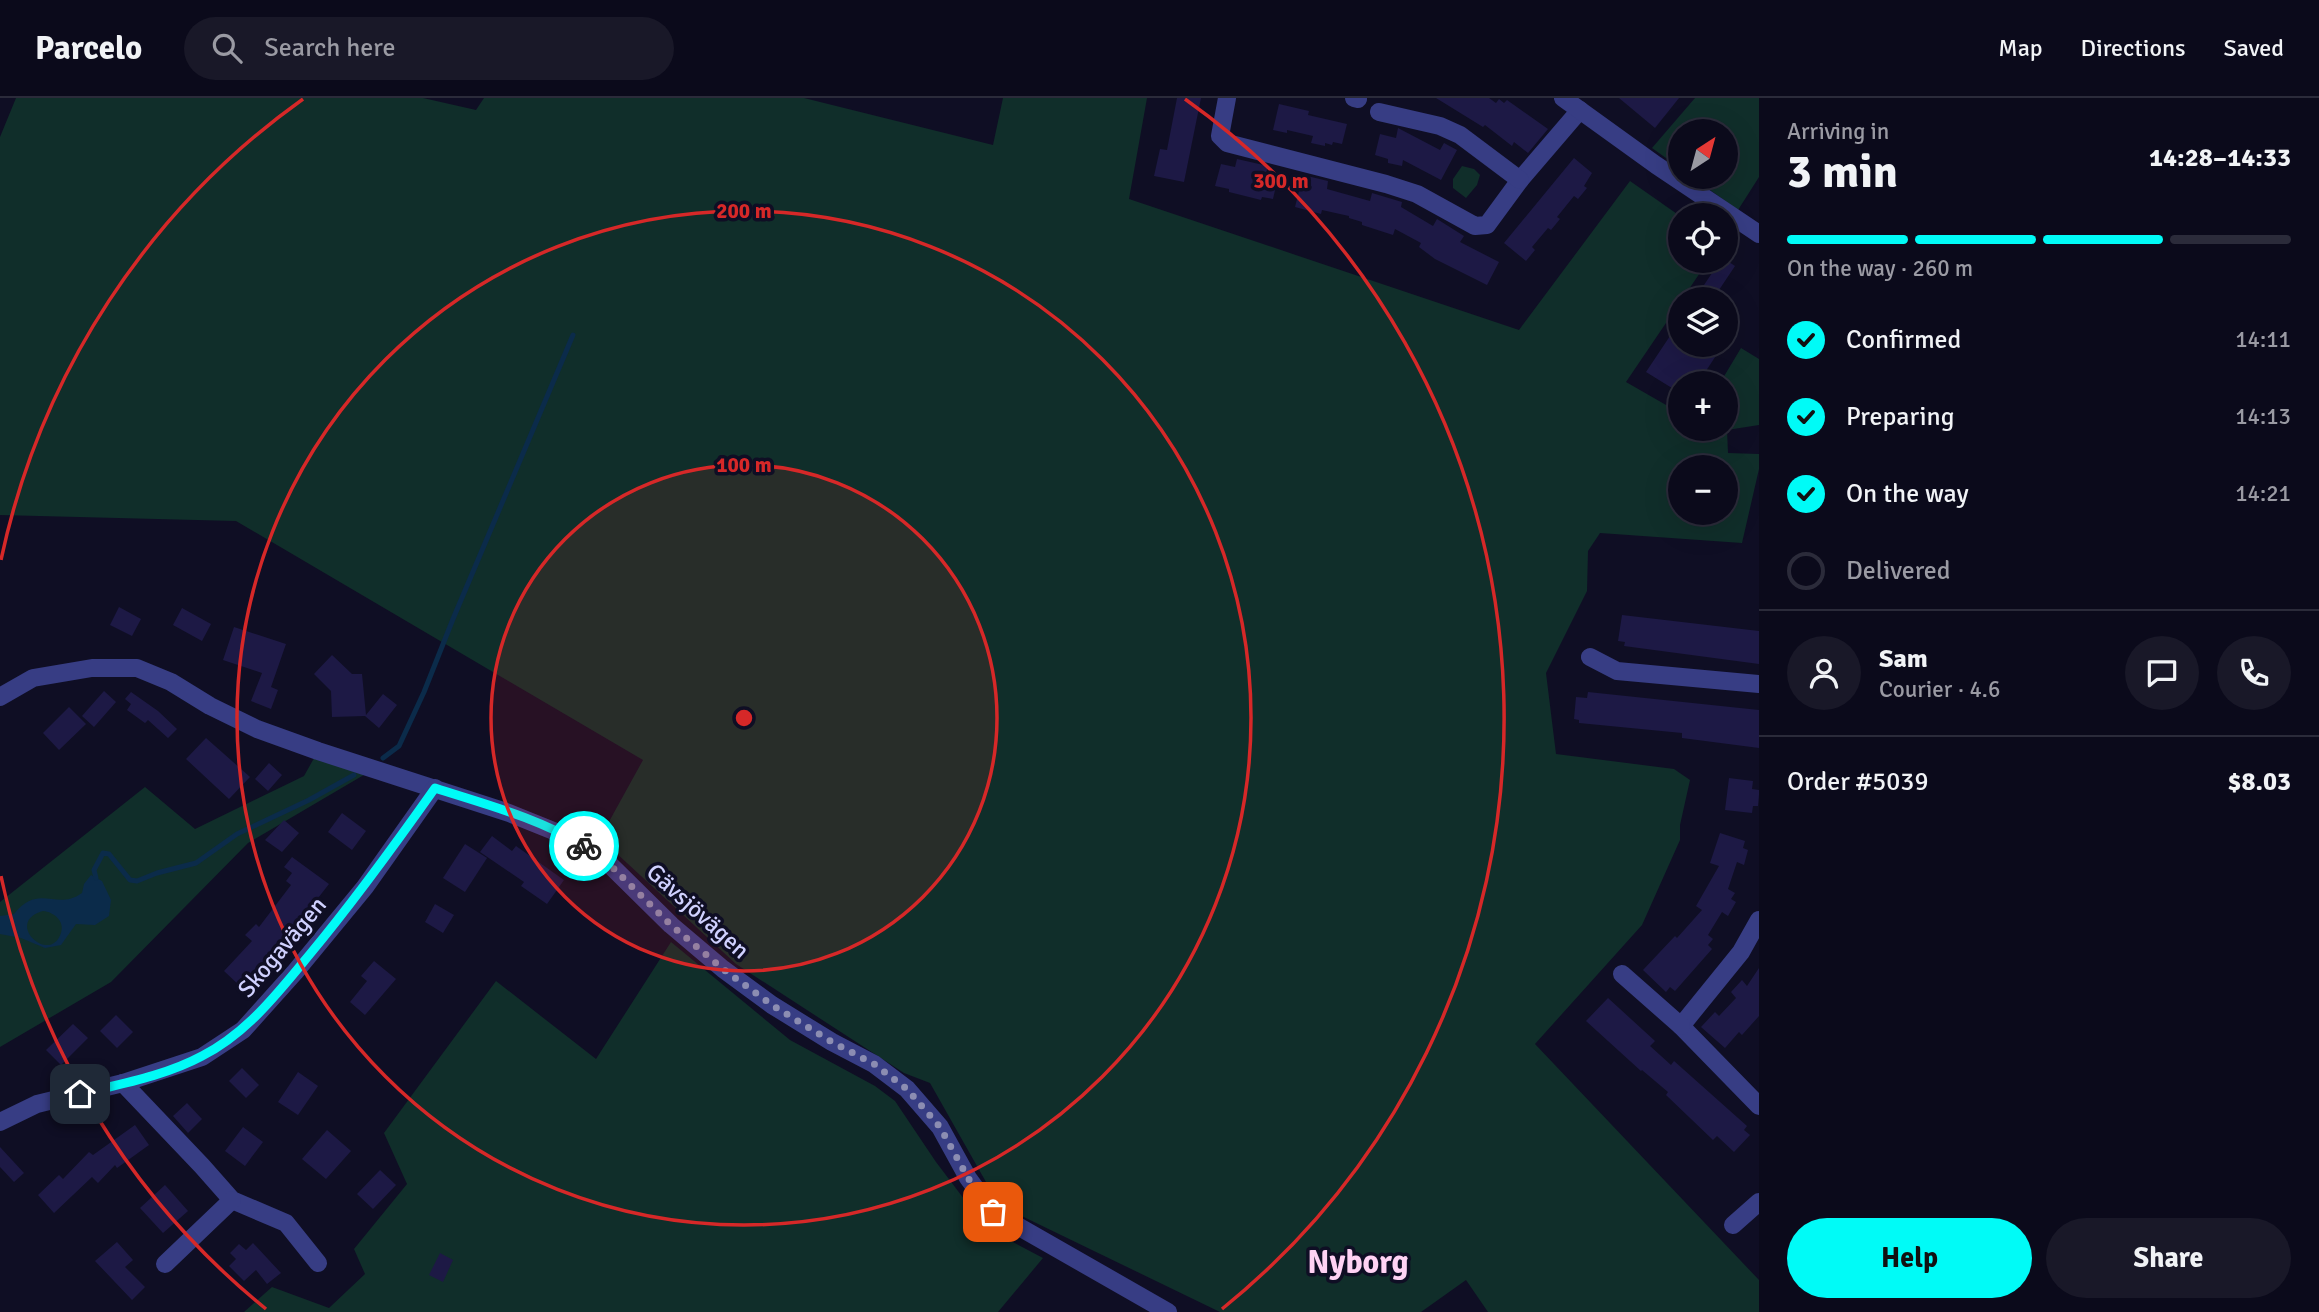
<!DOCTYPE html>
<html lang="en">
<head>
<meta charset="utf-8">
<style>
	:root { --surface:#0b0a1b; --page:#191828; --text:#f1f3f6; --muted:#9a9aa3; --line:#2b2b3a; --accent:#00fbf7 }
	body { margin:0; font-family:Signika,sans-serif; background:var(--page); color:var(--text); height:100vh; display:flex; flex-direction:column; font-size:26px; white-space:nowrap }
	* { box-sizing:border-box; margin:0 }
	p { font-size:23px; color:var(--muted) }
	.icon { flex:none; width:38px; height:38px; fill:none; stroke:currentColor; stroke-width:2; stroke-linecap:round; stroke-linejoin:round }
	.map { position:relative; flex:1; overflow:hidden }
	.drawer { display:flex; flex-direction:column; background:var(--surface); width:560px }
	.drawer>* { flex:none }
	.needle { width:46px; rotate:36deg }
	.controls { position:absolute; left:1668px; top:21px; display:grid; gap:14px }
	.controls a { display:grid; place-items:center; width:70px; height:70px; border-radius:50%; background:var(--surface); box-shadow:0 7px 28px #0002,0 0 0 2px var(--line); font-size:35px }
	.pin { position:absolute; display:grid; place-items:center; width:60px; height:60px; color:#fff; margin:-30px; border-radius:14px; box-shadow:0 4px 10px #0006 }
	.courier { position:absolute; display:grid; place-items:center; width:70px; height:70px; margin:-35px; border:5px solid #00fbf7; border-radius:50%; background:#fff; color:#222; box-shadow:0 2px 9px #0007 }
	.summary em { font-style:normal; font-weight:700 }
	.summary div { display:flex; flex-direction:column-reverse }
	.summary { display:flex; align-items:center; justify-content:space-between; height:119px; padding:0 28px }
	h1 { font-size:46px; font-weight:700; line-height:52px }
	.bar { display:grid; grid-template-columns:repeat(4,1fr); gap:10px 7px; align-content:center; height:84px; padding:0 28px }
	.bar i { height:9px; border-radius:5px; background:var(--line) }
	.bar .on { background:var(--accent) }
	.bar p { grid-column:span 4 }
	.line { display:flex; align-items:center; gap:18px; padding:0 28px; border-top:2px solid var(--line) }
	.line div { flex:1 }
	.round { display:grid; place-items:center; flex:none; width:74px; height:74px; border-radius:37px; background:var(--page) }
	ol { padding:0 28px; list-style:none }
	li { display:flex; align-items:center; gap:21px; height:77px }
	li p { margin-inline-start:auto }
	li .icon { padding:7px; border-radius:50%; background:var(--accent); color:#111; stroke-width:4 }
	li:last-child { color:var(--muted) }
	li i { width:38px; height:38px; border:4px solid var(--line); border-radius:50% }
	.action { display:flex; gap:14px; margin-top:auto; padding:14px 28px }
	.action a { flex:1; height:80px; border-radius:42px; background:var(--accent); color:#111; font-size:28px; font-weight:700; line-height:80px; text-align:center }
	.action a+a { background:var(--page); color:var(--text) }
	header { display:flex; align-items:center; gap:42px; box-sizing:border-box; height:98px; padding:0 35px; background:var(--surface); border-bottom:2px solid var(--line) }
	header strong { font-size:33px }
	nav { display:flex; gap:38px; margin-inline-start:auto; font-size:24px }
	.search { width:490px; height:63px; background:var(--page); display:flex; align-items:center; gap:18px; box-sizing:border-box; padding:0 24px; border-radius:38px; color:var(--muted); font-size:26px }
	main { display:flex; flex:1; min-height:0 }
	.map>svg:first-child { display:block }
</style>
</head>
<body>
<header>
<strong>Parcelo</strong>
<div class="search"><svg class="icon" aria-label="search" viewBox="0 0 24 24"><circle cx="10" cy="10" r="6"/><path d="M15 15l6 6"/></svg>Search here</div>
<nav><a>Map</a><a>Directions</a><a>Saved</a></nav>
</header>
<main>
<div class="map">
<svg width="1759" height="1214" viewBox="0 0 1759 1214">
	<rect width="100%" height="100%" fill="#0f0e24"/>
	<!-- green -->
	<g fill="#102e2a" fill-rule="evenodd">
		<path d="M16 0H423L476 12 484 0H804L993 47 1003 0H1147L1129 101 1519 232 1630 83 1680 118V163H1708L1626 284 1680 315V331H1726V285H1720L1741 250 1759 261V327L1727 332 1728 355 1759 356V371L1742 445 1600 435 1588 453 1587 493 1546 575 1556 656 1674 671 1690 682 1680 727V742L1642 827 1535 946 1759 1182V1214H1488L1466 1182 1421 1214H1220L999 1107 930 985 904 975 736 866 600 740 643 662 236 423 0 417V39ZM1680 369H1726V415H1680Z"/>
		<path d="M1695 0H1759V79L1738 112 1692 79H1726V33H1680V70L1652 50Z"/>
		<path d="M1462 68 1474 71 1480 77 1477 87 1466 100 1453 90V81Z"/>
		<path d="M318 653 374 671 248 745 111 884 0 949V804L145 689 195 731 304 678Z"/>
		<path d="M671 844 790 942 875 988 895 1003 936 1064 986 1130 1043 1160 998 1214H244L272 1189 329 1210 365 1176 354 1151 407 1086 384 1035 496 883 596 961Z"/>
	</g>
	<!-- water -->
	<path fill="#0b2b4a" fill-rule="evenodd" d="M91 777 102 783 111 802 109 818 95 827 76 826 61 847 45 850 21 840 0 836V818L14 816C40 784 55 814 82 795L84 786ZM43 813C54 814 65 823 61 835 50 868 3 824 43 813Z"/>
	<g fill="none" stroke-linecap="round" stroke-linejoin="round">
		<!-- stream -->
		<g stroke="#0b2b4a" stroke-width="5">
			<path d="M383 660 399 648 424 594 453 521 573 237"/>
			<path d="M96 780 94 772 103 755 109 756 130 782 137 783 157 775 196 765 237 736 309 702 354 677"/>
		</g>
	</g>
	<!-- building -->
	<g fill="#1d1945">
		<path d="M1177 0H1201L1184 84 1154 78 1160 51 1167 52Z"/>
		<path d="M1436 0H1489L1496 5 1499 1 1504 5 1507 2 1548 31 1528 55 1514 44 1512 48 1485 27 1483 29Z"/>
		<path d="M1619 0H1679L1655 30Z"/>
		<path d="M1279 6 1309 13 1308 17 1347 26 1342 46 1333 44 1332 47 1325 45V48L1311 45 1313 38 1287 32V35L1273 32Z"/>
		<path d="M1398 30 1440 52 1444 45 1457 52 1441 82 1403 62 1402 68 1388 65V61L1375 57 1380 36 1396 40Z"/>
		<path d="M1574 60 1592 75 1584 88 1587 90 1578 101 1574 98 1557 119 1560 121 1551 132 1548 130 1532 149 1535 152 1526 163 1504 145Z"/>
		<path d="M1237 61 1268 68 1266 76 1278 79 1273 101 1262 99 1261 102 1229 94V91L1215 88 1221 66 1235 69Z"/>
		<path d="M1303 77 1328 83 1327 91 1370 103 1372 95 1402 104 1401 109 1433 128 1437 121 1464 138 1460 144 1499 164 1487 187 1435 161 1419 149 1421 145 1395 131 1393 137 1362 127V124L1349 120V118L1322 112 1321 116 1295 109Z"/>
		<path d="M1726 162 1735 168 1713 201H1707L1698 196 1720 163Z"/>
		<path d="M1680 223V247H1723L1698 285H1680V295L1646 274Z"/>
		<path d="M119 509 141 521 132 538 110 527Z"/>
		<path d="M182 510 211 526 202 543 173 527Z"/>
		<path d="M1622 517 1759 533V566L1624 548 1625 544 1618 543Z"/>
		<path d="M234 529 286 546 271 589 278 592 271 611 251 603 262 575 223 562Z"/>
		<path d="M332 557 352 576H362L366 617 383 596 397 607 379 630 365 618 332 619 331 593 314 576Z"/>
		<path d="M104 593 116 604 94 629 82 618Z"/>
		<path d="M131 594 158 613 177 631 168 640 148 622 145 625 127 612 131 606 125 601Z"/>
		<path d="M1588 594 1759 612V650L1682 640V635L1579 625V622L1574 621 1576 599 1587 600Z"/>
		<path d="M69 609 86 626 59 652 43 635Z"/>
		<path d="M206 640 250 679 229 701 186 661Z"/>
		<path d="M269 665 282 677 268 693 255 681Z"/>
		<path d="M1729 680 1753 683 1752 691 1759 692V697L1758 708H1753L1752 715 1725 712Z"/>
		<path d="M342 715 366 733 352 752 328 734Z"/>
		<path d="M284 722 299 735 282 754 265 742Z"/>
		<path d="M1720 735 1745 743 1743 750 1748 752 1744 767 1737 764 1728 791 1735 795 1731 801 1736 804 1728 818 1722 814 1708 837 1713 841 1708 847 1712 851 1675 893 1670 889 1666 894 1643 872 1675 838 1677 840 1702 812 1696 808 1719 768 1710 765Z"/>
		<path d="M492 738 512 753 516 748 564 782 547 806 521 788 524 784 480 754Z"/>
		<path d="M465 746 487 760 465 794 443 780Z"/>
		<path d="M292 759 329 786 279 850 242 890 224 873 252 843 245 837 256 826 259 829 291 787 286 783 292 775 284 769Z"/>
		<path d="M435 806 454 817 443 835 425 824Z"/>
		<path d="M374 863 396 881 365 917 350 904 367 883 361 878Z"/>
		<path d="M1759 870V918L1742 937 1739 934 1725 950 1701 929 1715 914 1719 918 1736 900 1731 894 1742 882 1747 888Z"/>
		<path d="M1608 900 1655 943 1650 948 1671 967 1674 963 1747 1028 1744 1032 1750 1037 1734 1054 1717 1038 1713 1042 1666 997 1668 994 1642 972 1641 973 1586 923Z"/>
		<path d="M116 917 133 934 117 950 100 933Z"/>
		<path d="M73 926 88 940 61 967 46 952Z"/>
		<path d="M242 970 259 987 246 1000 229 983Z"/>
		<path d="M298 974 318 988 298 1017 278 1004Z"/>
		<path d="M187 1005 202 1021 188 1035 173 1018Z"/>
		<path d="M135 1027 149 1047 117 1070 115 1067 98 1085 92 1079 54 1115 38 1097 59 1077 63 1081 89 1054 93 1057Z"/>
		<path d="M243 1029 263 1044 245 1068 225 1053Z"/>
		<path d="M327 1032 351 1053 326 1081 302 1061Z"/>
		<path d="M0 1049 24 1075 14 1084 0 1069Z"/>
		<path d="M380 1072 396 1087 373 1111 357 1096Z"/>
		<path d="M165 1087 188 1113 163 1135 140 1110Z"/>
		<path d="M117 1144 133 1162 125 1169 145 1189 132 1202 95 1163Z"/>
		<path d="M253 1145 281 1175 267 1186 256 1172 244 1183 229 1168 236 1161 230 1155 239 1146 246 1152Z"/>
		<path d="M440 1155 453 1162 443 1184 429 1177Z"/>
	</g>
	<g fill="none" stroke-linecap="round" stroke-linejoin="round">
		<!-- minor -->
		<g stroke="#373d84" stroke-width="18">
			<path d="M1227 0 1220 38 1227 45 1386 86 1417 96 1475 128 1487 127 1520 82 1580 12"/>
			<path d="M1354 0 1358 1"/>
			<path d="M1563 0 1656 67 1759 136"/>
			<path d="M1379 14 1440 28 1460 37 1520 82"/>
			<path d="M1590 559 1617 573 1759 586"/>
			<path d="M0 599 33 580 92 570H137L171 584 210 608 257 631 318 653 509 715 571 740 601 758 671 827 723 871 772 907 832 944 874 966 907 991 940 1029 968 1080 993 1114 1168 1214"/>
			<path d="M1759 822 1741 854 1681 928 1759 1008"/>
			<path d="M1622 876 1681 928"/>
			<path d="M123 985 202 1068 232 1102 286 1125 318 1165"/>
			<path d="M0 1024 37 1006 123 985 202 959 243 932 295 874 365 789 435 690"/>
			<path d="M1733 1127 1759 1104"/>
			<path d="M165 1166 232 1102"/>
		</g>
	</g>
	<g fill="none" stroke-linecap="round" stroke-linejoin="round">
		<!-- done -->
		<path stroke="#8c8db2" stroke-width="7" stroke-dasharray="0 12.6" d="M584 748 601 758 671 827 723 871 772 907 832 944 874 966 907 991 940 1029 968 1080 993 1114"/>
		<!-- route -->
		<path stroke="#00fbf7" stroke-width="9" d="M80 996C120 986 165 978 202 958 247 935 278 895 310 856 355 802 394 748 435 690 484 706 539 720 584 748"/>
	</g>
	<!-- distance rings -->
	<circle cx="744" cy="620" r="253" fill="#d62828" fill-opacity=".12"/>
	<g fill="none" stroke="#d62828" stroke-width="3.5">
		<circle cx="744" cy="620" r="253"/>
		<circle cx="744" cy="620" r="507"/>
		<path d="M266 1211A760 760 0 0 1 1 778M1 462A760 760 0 0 1 303 1M1185 1A760 760 0 0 1 1222 1211"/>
	</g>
	<g text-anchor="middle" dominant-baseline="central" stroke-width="7" stroke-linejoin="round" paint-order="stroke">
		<!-- street labels -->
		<g font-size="24" fill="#d0d1ff" stroke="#0f0e24">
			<text transform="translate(698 813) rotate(42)">Gävsjövägen</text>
			<text transform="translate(282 849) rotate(-50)">Skogavägen</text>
		</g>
		<!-- district labels -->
		<g font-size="32" font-weight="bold" fill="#ffd2f4" stroke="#0f0e24">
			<text x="1358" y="1164">Nyborg</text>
		</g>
	</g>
	<circle cx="744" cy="620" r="10" fill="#d62828" stroke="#0f0e24" stroke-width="3.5"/>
	<g font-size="21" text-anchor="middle" font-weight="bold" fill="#d62828" stroke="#0f0e24" stroke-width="7" stroke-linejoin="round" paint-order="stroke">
		<text x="1281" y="90">300 m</text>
		<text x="744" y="120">200 m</text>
		<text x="744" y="374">100 m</text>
	</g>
</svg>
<div class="controls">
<a><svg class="needle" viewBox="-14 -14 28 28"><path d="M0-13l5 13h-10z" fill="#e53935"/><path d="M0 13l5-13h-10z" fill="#9a9aa3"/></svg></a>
<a><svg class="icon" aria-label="locate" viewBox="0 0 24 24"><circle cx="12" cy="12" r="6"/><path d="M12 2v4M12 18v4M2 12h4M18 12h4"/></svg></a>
<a><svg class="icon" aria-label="layers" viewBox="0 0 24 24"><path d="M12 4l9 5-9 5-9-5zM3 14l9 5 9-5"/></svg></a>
<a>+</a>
<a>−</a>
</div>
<div class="pin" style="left:993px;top:1114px;background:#ea580c"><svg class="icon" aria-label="bag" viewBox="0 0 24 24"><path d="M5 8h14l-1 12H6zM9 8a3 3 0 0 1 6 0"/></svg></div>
<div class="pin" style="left:80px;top:996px;background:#1f2937"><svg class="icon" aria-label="home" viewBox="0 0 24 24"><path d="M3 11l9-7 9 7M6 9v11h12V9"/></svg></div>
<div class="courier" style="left:584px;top:748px"><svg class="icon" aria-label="bike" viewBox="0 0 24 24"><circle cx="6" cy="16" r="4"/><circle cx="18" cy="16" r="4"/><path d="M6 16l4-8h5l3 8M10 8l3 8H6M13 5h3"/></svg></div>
</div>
<section class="drawer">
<div class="summary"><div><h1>3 min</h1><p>Arriving in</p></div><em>14:28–14:33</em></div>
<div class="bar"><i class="on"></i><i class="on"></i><i class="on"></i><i></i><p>On the way · 260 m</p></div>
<ol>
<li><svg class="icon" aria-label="check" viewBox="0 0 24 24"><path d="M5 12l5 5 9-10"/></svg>Confirmed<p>14:11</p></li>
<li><svg class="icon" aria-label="check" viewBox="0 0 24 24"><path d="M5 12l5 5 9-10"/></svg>Preparing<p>14:13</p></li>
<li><svg class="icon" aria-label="check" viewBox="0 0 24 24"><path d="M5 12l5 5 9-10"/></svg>On the way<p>14:21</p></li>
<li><i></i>Delivered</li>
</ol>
<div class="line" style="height:126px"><a class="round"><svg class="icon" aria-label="person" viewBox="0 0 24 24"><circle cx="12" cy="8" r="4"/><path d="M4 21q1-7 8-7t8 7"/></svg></a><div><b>Sam</b><p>Courier · 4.6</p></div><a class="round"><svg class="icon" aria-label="chat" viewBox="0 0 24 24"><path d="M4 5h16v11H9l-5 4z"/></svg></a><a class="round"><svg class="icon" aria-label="phone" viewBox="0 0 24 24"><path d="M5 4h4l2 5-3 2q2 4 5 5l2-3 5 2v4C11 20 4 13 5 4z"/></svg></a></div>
<div class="line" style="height:91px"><div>Order #5039</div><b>$8.03</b></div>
<div class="action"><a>Help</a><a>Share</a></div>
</section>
</main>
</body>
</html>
